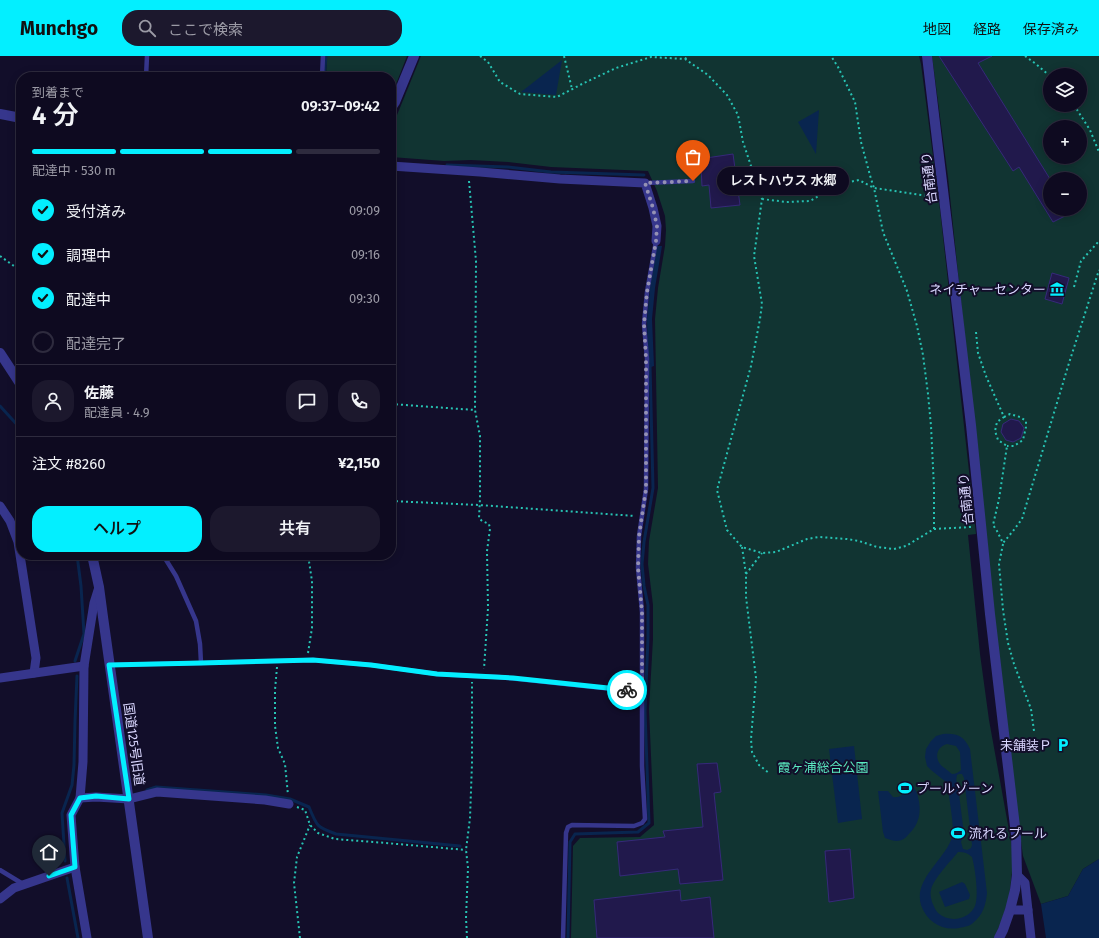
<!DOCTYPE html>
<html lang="ja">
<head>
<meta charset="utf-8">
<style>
	:root { --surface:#0e0a20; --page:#1c182d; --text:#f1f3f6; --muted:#9b9aa5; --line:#2e2b3e; --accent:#03efff }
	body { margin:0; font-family:"Fira Sans","Noto Sans JP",sans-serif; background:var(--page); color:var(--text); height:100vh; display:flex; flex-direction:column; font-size:15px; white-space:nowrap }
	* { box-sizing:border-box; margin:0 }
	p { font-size:13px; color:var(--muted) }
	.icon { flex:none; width:22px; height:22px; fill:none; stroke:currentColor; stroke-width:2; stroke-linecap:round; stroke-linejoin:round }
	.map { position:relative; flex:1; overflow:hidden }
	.drawer { position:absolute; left:16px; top:16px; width:380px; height:488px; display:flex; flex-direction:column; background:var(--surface); border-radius:16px; box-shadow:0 2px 10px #0003,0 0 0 1px var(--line) }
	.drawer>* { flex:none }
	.tools { position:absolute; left:1043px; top:12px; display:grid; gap:8px }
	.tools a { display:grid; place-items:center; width:44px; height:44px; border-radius:50%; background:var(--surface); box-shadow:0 2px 10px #0003,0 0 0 1px var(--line); font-size:20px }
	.pin { position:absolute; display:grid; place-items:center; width:34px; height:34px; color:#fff; margin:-41px -17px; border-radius:50% 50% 50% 0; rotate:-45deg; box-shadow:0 0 4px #0007 }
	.pin .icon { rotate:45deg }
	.courier { position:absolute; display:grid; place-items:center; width:40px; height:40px; margin:-20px; border:3px solid #03efff; border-radius:50%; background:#fff; color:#222; box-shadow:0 1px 5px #0007 }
	.bubble { position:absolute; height:28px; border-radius:14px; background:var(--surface); box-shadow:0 2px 10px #0003,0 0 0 1px var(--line); font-size:13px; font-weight:600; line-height:28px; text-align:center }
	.summary em { font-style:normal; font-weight:600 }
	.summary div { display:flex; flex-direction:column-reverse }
	.summary { display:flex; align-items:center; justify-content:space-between; height:68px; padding:0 16px }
	h1 { font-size:26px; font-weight:600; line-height:30px }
	.bar { display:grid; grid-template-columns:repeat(4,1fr); gap:6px 4px; align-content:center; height:48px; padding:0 16px }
	.bar i { height:5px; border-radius:3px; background:var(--line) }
	.bar .selected { background:var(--accent) }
	.bar p { grid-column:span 4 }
	.line { display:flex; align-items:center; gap:10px; padding:0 16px; border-top:1px solid var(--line) }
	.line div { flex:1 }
	.round { display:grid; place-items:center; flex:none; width:42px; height:42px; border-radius:16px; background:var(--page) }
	ol { padding:0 16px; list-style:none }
	li { display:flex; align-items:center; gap:12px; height:44px }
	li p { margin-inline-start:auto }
	li .icon { padding:4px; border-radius:50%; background:var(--accent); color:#111; stroke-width:4 }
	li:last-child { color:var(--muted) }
	li i { width:22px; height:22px; border:2px solid var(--line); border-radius:50% }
	.action { display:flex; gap:8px; margin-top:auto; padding:8px 16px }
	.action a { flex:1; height:46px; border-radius:16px; background:var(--accent); color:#111; font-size:16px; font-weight:600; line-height:46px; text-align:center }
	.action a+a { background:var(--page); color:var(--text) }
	header { display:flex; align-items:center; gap:24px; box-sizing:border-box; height:56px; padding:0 20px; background:var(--accent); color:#111 }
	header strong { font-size:19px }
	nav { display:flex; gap:22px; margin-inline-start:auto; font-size:14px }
	.search { width:280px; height:36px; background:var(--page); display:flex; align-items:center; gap:10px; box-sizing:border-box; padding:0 14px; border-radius:16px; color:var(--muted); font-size:15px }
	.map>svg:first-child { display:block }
</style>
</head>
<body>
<header>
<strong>Munchgo</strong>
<div class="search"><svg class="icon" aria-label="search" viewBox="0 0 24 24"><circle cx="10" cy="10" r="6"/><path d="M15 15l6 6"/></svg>ここで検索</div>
<nav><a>地図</a><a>経路</a><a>保存済み</a></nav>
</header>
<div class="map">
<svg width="1099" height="882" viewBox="0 0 1099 882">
	<rect width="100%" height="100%" fill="#120e2a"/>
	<!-- green -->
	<g fill="#113432" fill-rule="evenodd">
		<path d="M327 0H407L391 41V21H326Z"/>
		<path d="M421 0H919L921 8 940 154 976 478 968 479 980 598 989 664 1012 791V816L1009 842 1001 866 994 882H571L573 790 580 782 640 781 654 769 649 653 653 583V549L648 508 649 485 658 432 655 263 658 232 665 190 666 174 665 160 657 135 648 115 551 111 508 106 471 104 444 105 391 101V70L395 64Z"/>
		<path d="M932 0H1099V803L1083 813 1068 840 1041 848 1023 800 1006 677 948 121ZM1050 19H1080V49H1050ZM1050 71H1080V101H1050ZM1050 123H1080V153H1050Z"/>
	</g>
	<!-- water -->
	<g fill="#09254f" fill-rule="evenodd">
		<path d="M562 4 556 39 521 36Z"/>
		<path d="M819 54 816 98 798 66Z"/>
		<path d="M657 190H662L655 232 652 263 654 310 648 312 647 263 650 232Z"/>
		<path d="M943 678C957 677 964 680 970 693L987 837C986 848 983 859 973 867 970 870 964 871 959 872 942 875 927 866 921 849 913 823 946 803 952 781 955 773 949 743 948 732L946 726 931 714 927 710 925 701 926 693 931 685 936 680ZM947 688 956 690 960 696 961 714C959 716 956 718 952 718 950 717 949 715 947 714 945 712 941 710 940 708 934 700 938 690 947 688ZM959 718H962L964 722 972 789 971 792 967 794 963 793 961 786 964 778 958 730C956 726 956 724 957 719ZM958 796C964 796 968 797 972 801 975 812 979 839 975 850 969 864 949 867 938 857 935 854 934 850 932 846 931 842 930 838 931 834 933 823 951 805 958 796Z"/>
		<path d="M854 690 862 763 838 767 829 693Z"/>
		<path d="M909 725C913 730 917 735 918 741 922 756 919 769 908 779 906 782 901 785 897 785 893 785 889 783 885 782L883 776 878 735H888L893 741C902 742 906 737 905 727Z"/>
		<path d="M1099 803V882H1046L1041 848 1068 840 1083 813Z"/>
		<path d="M962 826 965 828 970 839 969 843 945 851 939 836Z"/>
	</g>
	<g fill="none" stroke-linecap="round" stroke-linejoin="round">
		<!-- stream -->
		<g stroke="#09254f" stroke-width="3">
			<path d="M324 21 326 0"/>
			<path d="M447 109 508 111 551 116 644 119"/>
			<path d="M0 350 21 373"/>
			<path d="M75 605 84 578 81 530 77 499"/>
			<path d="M147 734 156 731 266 739 290 743 309 751C317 771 317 771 336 778L460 790"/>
			<path d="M65 805 62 757 72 729 74 709 75 665 77 620"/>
			<path d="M67 822 78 882"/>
			<path d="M568 882 570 786 575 778 638 776 649 767 645 655 648 582V549L644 530 642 508 644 486 653 432 650 309"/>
		</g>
	</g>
	<!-- building -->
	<g fill="#21194c" stroke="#36297a">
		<path d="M939 0H992L978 7 1050 123V153H1079L1053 166 1019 111 1013 115Z"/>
		<path d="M733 98 740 149 711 152 709 129 702 130 701 111 707 110 706 102Z"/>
		<path d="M1052 217 1069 222 1062 248 1045 243Z"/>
		<path d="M1011 363 1019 365 1024 372 1021 382 1013 386 1006 384 1001 376 1003 368Z"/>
		<path d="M717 707 721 736 714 737 723 824 680 828 678 813 620 820 617 786 665 781 663 775 703 771 697 708Z"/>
		<path d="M850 793 854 842 829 846 825 795Z"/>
		<path d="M680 834 681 845 710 841 714 882H597L594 844Z"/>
	</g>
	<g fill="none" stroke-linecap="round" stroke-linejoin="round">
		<!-- path -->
		<g stroke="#27c4b4" stroke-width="2" stroke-dasharray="2 3" stroke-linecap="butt">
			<path d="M480 0 488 6 500 26 520 38 557 41 584 27 616 12 651 1 685 3 708 19 727 39 738 59 743 86 762 143 754 200 762 248 760 263 751 310 717 434 727 474 742 491 762 497 776 496 807 483 819 481 847 483 859 485 877 491 894 493 906 490 934 473V432L931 370 928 338 923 299 917 270 907 235 883 176 874 132 871 123 861 86 855 46 838 11 831 0"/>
			<path d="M564 0 572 33"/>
			<path d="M1025 0 1036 8 1050 20"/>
			<path d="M685 3 688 0"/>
			<path d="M1074 49 1090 74 1099 96"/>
			<path d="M469 125 476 205 475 354 480 380V442L479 462 482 465 489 468 490 473 487 495 488 552 484 613"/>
			<path d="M762 143 786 146 810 145 839 128 859 124 874 132 935 141"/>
			<path d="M0 200 21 215"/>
			<path d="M1074 231 1081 205 1099 185"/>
			<path d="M976 276 978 297 986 320 1004 361 997 366 995 375 998 384 1007 390 999 443 993 469 997 475 1003 487 1013 475 1022 463 1069 307 1099 214"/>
			<path d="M391 348 475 354"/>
			<path d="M1004 361 1010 358 1020 361 1026 365V371L1023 384 1014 390H1007"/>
			<path d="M391 445 479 449 635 460"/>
			<path d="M934 473 971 471"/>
			<path d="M1003 488 999 508 1003 554 1008 587 1014 608 1031 653 1034 675"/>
			<path d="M742 491 746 518V541L756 622 751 683 752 696 759 709 769 717"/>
			<path d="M746 518 762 497"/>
			<path d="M308 597 312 572V525L308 499"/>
			<path d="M277 611 275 634V670L278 692 285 708 288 739"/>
			<path d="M297 751 305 754 310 769 318 777 335 783 386 787 466 794"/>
			<path d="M300 882 294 827 297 801 310 769"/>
			<path d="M467 882 466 862 468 812 466 794 470 762 472 707V626"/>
		</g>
		<!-- service -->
		<g stroke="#36368c" stroke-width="4.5">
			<path d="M146 21 147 0"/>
			<path d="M322 21 323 0"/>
			<path d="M645 127 693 125"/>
			<path d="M163 499 176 520 196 565 200 588 201 607"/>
			<path d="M109 609 201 607 313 604 371 609 437 618 472 620 499 621 641 636"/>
			<path d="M0 814 23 828"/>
			<path d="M563 882 566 777 568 771 572 769 634 770 642 767 645 763 642 710V556L638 512 639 480 646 433 647 303 644 268 647 236 656 185"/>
		</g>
		<!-- minor -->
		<g stroke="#36368c" stroke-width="9">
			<path d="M391 110 480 116 560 123 645 127 653 152 657 170 656 185"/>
			<path d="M0 450 10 465 18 486 36 602 34 617"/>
			<path d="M0 622 84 610"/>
			<path d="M80 742 96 741 129 743 157 736 265 744 289 748"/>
			<path d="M1017 819 1025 827 1031 882"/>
			<path d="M0 843 14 832 75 811"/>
			<path d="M1010 854H1028"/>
			<path d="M87 882 75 811 71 759 80 742 83 706 84 610 94 547 99 531"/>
		</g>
		<!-- tertiary -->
		<g stroke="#36368c" stroke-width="10">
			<path d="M927 0 971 369 990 558 1016 779 1017 819 1015 834 1010 854 1003 874 999 882"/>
			<path d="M391 52 395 46 414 0"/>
			<path d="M0 58 21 62"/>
			<path d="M0 297 21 329"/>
			<path d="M92 499 99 531 103 561 148 882"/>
		</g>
	</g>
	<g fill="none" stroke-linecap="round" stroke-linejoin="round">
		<!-- done -->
		<path stroke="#9491b4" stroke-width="4" stroke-dasharray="0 7.2" d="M627 634 642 636V556L638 512 639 480 646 433V303L644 268 647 236 656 185 657 170 653 152 645 127 693 125"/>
		<!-- route -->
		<path stroke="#03efff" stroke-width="5" d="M49 820 75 811 71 759 80 742 96 740 129 743 109 609 201 607 313 604 371 609 437 618 513 622 627 634"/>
	</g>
	<!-- icons -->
	<defs>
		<symbol id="museum-bare" viewBox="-9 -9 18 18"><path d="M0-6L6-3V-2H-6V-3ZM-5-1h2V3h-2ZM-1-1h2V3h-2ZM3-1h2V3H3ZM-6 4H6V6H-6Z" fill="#03efff" stroke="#120e2a" stroke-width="2.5" paint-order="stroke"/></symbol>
		<symbol id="parking-bare" viewBox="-9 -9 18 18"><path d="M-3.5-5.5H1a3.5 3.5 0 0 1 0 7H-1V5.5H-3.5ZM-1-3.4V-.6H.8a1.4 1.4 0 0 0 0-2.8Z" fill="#03efff" stroke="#120e2a" stroke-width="2.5" paint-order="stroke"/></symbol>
		<symbol id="stadium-bare" viewBox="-9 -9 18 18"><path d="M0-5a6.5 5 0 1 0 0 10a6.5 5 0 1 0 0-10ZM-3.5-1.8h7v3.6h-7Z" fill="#03efff" stroke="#120e2a" stroke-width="2.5" paint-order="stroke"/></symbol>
	</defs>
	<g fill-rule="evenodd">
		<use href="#museum-bare" x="1047" y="223" width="20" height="20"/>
		<use href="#parking-bare" x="1053" y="679" width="20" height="20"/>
		<use href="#stadium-bare" x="895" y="722" width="20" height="20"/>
		<use href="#stadium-bare" x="948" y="767" width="20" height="20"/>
	</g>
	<g text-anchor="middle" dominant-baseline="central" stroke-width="4" stroke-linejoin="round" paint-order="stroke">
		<!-- street labels -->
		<g font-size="13" fill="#dad7ff" stroke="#120e2a">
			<text transform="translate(929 122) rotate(-97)">台南通り</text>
			<text transform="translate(966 443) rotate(-96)">台南通り</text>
			<text transform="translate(134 688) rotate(82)">国道125号旧道</text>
		</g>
		<!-- poi labels -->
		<g font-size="13" fill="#dad7ff" stroke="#120e2a" text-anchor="end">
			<text x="1046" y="233">ネイチャーセンター</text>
			<text x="1052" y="689">未舗装Ｐ</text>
			<text x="916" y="732" text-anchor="start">プールゾーン</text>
			<text x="969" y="777" text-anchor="start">流れるプール</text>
		</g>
		<!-- park labels -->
		<g font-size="13" fill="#5ae9c0" stroke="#120e2a">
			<text x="823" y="711">霞ヶ浦総合公園</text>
		</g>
	</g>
</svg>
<div class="tools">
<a><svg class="icon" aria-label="layers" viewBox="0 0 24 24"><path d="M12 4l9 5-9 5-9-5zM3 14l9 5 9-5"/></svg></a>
<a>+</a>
<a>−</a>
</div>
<div class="pin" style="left:693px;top:125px;background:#ea580c"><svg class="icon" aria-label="bag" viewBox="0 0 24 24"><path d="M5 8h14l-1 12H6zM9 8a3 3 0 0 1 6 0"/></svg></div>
<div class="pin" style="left:49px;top:820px;background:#1f2937"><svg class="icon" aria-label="home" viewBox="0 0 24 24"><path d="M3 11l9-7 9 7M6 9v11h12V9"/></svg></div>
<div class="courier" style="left:627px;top:634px"><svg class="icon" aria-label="bike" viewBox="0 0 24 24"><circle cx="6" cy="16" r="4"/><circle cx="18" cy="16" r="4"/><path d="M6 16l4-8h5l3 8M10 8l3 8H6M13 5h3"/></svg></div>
<div class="bubble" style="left:717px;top:111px;width:132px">レストハウス 水郷</div>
<section class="drawer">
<div class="summary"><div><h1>4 分</h1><p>到着まで</p></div><em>09:37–09:42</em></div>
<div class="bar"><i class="selected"></i><i class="selected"></i><i class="selected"></i><i></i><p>配達中 · 530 m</p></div>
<ol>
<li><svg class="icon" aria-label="check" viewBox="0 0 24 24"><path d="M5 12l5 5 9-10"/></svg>受付済み<p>09:09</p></li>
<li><svg class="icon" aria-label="check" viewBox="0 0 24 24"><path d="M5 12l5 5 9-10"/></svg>調理中<p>09:16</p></li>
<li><svg class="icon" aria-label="check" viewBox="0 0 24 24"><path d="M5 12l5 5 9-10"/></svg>配達中<p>09:30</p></li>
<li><i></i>配達完了</li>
</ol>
<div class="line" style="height:72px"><a class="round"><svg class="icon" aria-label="person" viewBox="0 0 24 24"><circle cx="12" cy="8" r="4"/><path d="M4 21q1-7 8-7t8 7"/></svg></a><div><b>佐藤</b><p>配達員 · 4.9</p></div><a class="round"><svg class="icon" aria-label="chat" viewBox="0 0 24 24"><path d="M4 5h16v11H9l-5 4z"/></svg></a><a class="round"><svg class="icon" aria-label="phone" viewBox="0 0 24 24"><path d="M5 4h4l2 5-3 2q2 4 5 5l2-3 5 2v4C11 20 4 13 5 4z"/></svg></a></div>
<div class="line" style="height:52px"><div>注文 #8260</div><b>¥2,150</b></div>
<div class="action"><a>ヘルプ</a><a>共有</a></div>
</section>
</div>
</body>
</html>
